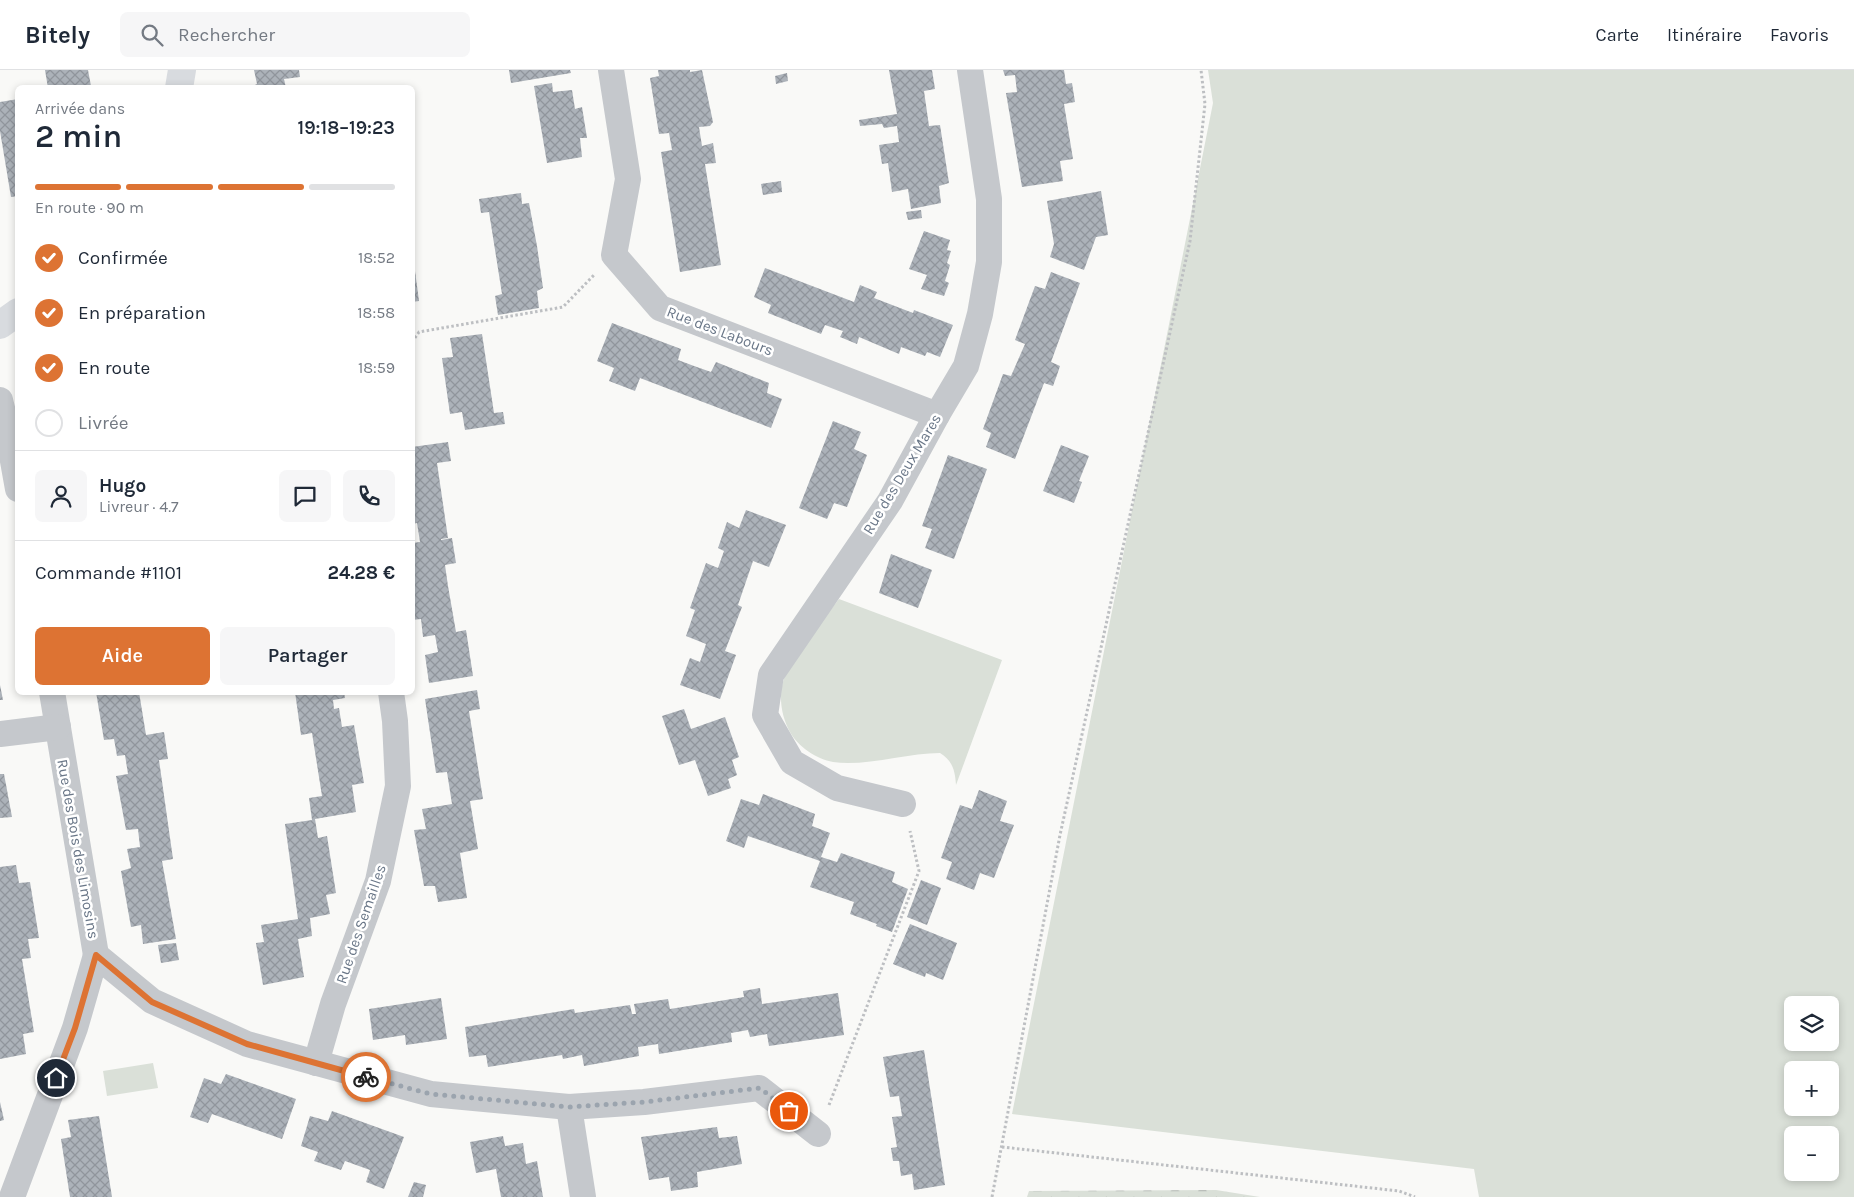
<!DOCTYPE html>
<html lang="fr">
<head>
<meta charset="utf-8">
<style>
	:root { --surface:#fff; --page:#f6f6f7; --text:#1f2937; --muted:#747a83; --line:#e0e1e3; --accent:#dd7333 }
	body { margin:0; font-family:Karla,sans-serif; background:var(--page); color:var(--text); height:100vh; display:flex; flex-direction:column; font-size:19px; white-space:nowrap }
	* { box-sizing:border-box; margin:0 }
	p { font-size:16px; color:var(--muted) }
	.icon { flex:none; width:28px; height:28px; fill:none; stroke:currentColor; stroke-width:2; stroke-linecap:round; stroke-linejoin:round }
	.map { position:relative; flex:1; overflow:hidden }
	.drawer { position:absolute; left:15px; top:15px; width:400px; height:610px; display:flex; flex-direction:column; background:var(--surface); border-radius:8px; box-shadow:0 2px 8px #0003 }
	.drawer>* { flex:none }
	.tools { position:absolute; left:1784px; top:926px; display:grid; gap:10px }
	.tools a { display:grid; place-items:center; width:55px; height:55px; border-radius:8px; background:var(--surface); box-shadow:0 2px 8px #0003; font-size:25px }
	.pin { position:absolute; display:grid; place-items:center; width:42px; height:42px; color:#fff; margin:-21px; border:2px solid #fff; border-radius:50%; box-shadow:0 1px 5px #0007 }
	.courier { position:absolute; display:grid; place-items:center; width:50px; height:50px; margin:-25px; border:4px solid #dd7333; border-radius:50%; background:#fff; color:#222; box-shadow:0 1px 6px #0007 }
	.summary em { font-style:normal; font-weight:600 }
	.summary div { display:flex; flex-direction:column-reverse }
	.summary { display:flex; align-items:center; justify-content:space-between; height:85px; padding:0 20px }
	h1 { font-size:32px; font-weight:600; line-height:38px }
	.bar { display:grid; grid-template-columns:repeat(4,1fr); gap:8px 5px; align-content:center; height:60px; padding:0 20px }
	.bar i { height:6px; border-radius:4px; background:var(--line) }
	.bar .selected { background:var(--accent) }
	.bar p { grid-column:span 4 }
	.line { display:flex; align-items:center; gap:12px; padding:0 20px; border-top:1px solid var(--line) }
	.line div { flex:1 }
	.round { display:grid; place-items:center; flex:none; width:52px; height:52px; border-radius:8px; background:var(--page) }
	ol { padding:0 20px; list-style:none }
	li { display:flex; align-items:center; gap:15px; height:55px }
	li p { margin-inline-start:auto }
	li .icon { padding:5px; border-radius:50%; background:var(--accent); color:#fff; stroke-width:4 }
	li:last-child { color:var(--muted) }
	li i { width:28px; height:28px; border:2px solid var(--line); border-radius:50% }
	.cta { display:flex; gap:10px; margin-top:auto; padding:10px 20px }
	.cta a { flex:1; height:58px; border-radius:8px; background:var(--accent); color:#fff; font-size:20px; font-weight:600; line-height:58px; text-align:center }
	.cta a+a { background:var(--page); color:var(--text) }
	header { display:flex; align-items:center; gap:30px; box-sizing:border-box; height:70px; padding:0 25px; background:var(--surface); border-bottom:1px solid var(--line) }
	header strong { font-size:24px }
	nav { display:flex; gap:28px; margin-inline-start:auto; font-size:18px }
	.search { width:350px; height:45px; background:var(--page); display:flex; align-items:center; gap:12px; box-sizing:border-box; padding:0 18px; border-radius:8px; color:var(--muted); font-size:19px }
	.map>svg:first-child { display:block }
</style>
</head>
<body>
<header>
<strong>Bitely</strong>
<div class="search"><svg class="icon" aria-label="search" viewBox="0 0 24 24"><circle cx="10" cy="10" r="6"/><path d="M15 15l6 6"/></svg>Rechercher</div>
<nav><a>Carte</a><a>Itinéraire</a><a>Favoris</a></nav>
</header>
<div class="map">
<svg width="1854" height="1127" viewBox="0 0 1854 1127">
	<defs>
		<pattern id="forest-firs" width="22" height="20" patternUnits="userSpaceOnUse" patternTransform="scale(1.25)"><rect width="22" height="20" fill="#dae0d8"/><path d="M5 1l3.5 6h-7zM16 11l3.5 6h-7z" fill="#b5bab5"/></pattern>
		<pattern id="building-cross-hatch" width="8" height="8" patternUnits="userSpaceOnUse" patternTransform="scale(1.25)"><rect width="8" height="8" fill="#acb2b9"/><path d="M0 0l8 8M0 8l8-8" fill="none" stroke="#90959c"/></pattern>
	</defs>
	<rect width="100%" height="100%" fill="#f9f9f7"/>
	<!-- green -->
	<g fill="#dae0d8" fill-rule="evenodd">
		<path d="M1208 0H1854V1127H1479L1474 1099 1012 1044 1213 33ZM1792 935H1830V972H1792ZM1792 1000H1830V1038H1792ZM1792 1065H1830V1102H1792Z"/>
		<path d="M839 529 1002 590 956 715C955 701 953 691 940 683 907 683 864 697 833 692 817 689 798 677 790 662 781 646 777 622 786 604 796 580 823 550 839 529Z"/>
		<path d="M153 993 158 1018 107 1026 103 1001Z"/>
	</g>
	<!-- forest -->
	<path fill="url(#forest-firs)" d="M1216 1120 1260 1127H1027L1029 1121Z"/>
	<!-- building -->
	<g fill="url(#building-cross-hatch)">
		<path d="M45 0H88L91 16 48 18Z"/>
		<path d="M254 0H299L300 7 284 9 286 18H255V15L257 14Z"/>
		<path d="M509 0H570L571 3 511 13Z"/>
		<path d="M658 0H690V2L702 0 713 52 710 56 699 57 702 76 713 73 716 93 705 94 721 195 680 202 661 82 672 80 669 63 659 64 650 8 659 6Z"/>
		<path d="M889 0H932L935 19 924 21 929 56 940 55 949 113 939 116 941 133 911 139 908 119 892 122 888 93 882 94 879 75 899 72 897 56 884 58 882 54 860 56 859 50 897 44Z"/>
		<path d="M1003 0H1064L1066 14 1072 13 1075 32 1064 34 1073 89 1060 91 1063 111 1022 117 1006 23 1017 22 1015 5 1005 6Z"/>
		<path d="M787 3 788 11 776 14 775 6Z"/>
		<path d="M552 13 553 22 572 20 575 39 582 37 587 68H580L582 87 547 93 534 16Z"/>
		<path d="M18 29V126L11 127 0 61V32Z"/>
		<path d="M781 111 782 122 763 125 761 114Z"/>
		<path d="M1101 121 1108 165 1096 167 1084 200 1050 187 1054 174 1047 131Z"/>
		<path d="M521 123 522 134 529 133 537 176 543 218 537 221 539 238 498 245 495 226 502 224 489 142 481 143 479 129Z"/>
		<path d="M921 140 922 148 908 150 906 142Z"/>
		<path d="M924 161 950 170 947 180 951 181 947 193 950 195 945 211 949 213 944 226 921 219 927 205 909 199Z"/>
		<path d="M765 198 854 232 860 215 877 222 874 228 913 243 914 240 953 255 940 287 927 282 925 286 901 277 899 284 859 267 857 274 840 267 843 261 825 255 821 264 768 243 771 235 754 227Z"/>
		<path d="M412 201H415L419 231 412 232Z"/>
		<path d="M1051 202 1080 213 1051 292 1060 296 1057 305 1053 316 1044 313 1015 389 986 377 991 363 983 359 1003 304 1011 306 1025 274 1015 270 1035 216 1045 219Z"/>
		<path d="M612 253 681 279 678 290 694 296 711 302 716 292 769 313 767 323 782 329 771 358 640 308 635 321 609 311 614 298 597 291Z"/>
		<path d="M482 264 494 343 503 342 505 354 465 360 462 342 450 344 442 288 453 287 450 268Z"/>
		<path d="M833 351 861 362 854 379 867 385 847 437 834 433 827 449 799 438Z"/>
		<path d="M448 372 451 391 437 393 448 468 441 469V470L452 468 456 493 445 495 448 516 456 562 466 560 473 606 429 613 425 585 438 582 435 565 423 567 421 549 412 550V473L420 472 417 453 412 454V377Z"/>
		<path d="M1061 375 1089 386 1079 411 1082 412 1074 433 1043 421Z"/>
		<path d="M948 385 987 399 954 489 925 478 932 459 922 456Z"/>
		<path d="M746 440 786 455 769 497 753 491 738 535 742 537 725 581 736 585 720 629 680 615 690 588 700 592 706 574 686 566 695 540 690 538 706 493 718 498 724 481 718 478 727 452 739 458Z"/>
		<path d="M891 484 932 500 918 538 879 523Z"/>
		<path d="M0 615 3 630H0Z"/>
		<path d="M477 620 480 639 469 641 483 729 470 731 478 779 460 783 467 828 438 832 435 816H424L414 760 426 759 422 739 452 734 447 702 436 703 425 629Z"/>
		<path d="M96 622H139L146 665 164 662 168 689 159 690 173 789 162 791 176 869 143 874 141 855 131 857 121 801 131 798 127 779 140 777 138 759 126 760 116 706 128 704 125 685 117 686 114 669 104 670Z"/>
		<path d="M295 622H344L345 628 333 630 334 639 339 638 342 657 354 655 364 713 352 715 356 742 315 749 318 768 327 766 336 823 326 825 330 844 310 848 312 866 298 869 304 907 263 915 256 873 264 872 261 855 298 849 285 754 312 750 309 728 322 726 312 663 301 665Z"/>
		<path d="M684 639 691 659 725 647 739 687 732 690 737 705 728 709 731 718 708 726 695 690 679 695 662 646Z"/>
		<path d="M0 704H4L12 747 0 748Z"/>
		<path d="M979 720 1007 731 1000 751 1014 755 994 808 980 803 974 820 946 809 952 792 941 788 960 735 972 739Z"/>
		<path d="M763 724 815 744 812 756 830 763 821 787 837 792 841 783 895 802 892 812 908 819 892 862 876 856 877 854 850 844 854 832 810 817 820 791 748 766 744 778 726 771 741 729 759 735Z"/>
		<path d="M16 795 19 813 30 812 39 868 28 869 31 888 22 889 34 962 23 964 26 984 0 989V797Z"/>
		<path d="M921 810 941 818 927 855 907 847Z"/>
		<path d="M910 854 957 873 943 910 926 903 925 907 893 894Z"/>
		<path d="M176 873 179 890 161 893 158 875Z"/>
		<path d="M760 918 762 934 838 923 844 965 769 976 767 964 750 967 748 960 731 963 732 972 659 984 658 974 638 977 639 986 584 996 582 985 563 989 562 985 488 997 486 985 469 987 465 957 574 939 575 943 630 935 632 944H636L634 934 668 929 670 939 744 927 743 921Z"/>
		<path d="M441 928 447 969 406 975 405 965 373 970 369 939Z"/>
		<path d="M924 980 945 1115 914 1120 912 1104 901 1106 899 1091H893L891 1078 897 1077 892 1047 902 1046 899 1026 890 1027 883 987Z"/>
		<path d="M226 1004 296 1029 282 1069 212 1044 208 1053 190 1047 204 1008 221 1014Z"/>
		<path d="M0 1032 4 1050 0 1051Z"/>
		<path d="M332 1041 404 1067 384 1119 366 1112 370 1100 345 1091 341 1100 314 1091 318 1082 301 1076 310 1046 328 1051Z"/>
		<path d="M99 1046 112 1127H70L61 1069 71 1067 68 1050Z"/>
		<path d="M717 1057 719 1068 737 1066 742 1094 697 1102 698 1117 671 1121 669 1107 649 1110 641 1067Z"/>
		<path d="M503 1066 505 1076 523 1073 526 1094 537 1091 543 1127H501L496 1099 476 1103 470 1072Z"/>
		<path d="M414 1112 426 1115 423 1127H408Z"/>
	</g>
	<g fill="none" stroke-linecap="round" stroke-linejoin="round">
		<!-- path -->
		<g stroke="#bdbfc2" stroke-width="3" stroke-dasharray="2.5 2.5" stroke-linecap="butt">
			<path d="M412 272 419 262 563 237 594 205"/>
			<path d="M829 1035 919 801 910 761"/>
			<path d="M1002 1077 1399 1121 1415 1127"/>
			<path d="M992 1127 1060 765 1190 171 1205 34 1201 0"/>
		</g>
		<!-- street -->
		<g stroke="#c5c8cc" stroke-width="26">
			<path d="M611 0 628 109 614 185 660 238 937 345"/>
			<path d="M0 330 8 363 18 419"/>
			<path d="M52 622 96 885 152 931 247 974 431 1024 569 1037 644 1032 759 1018 818 1064"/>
			<path d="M0 664 58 657"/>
			<path d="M903 734 837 718 792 692 765 645 771 605 890 431 937 345 966 296 980 244 989 192V129L970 0"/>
			<path d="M316 993 333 934 378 811 398 716 395 651 391 622"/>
			<path d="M569 1037 583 1127"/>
			<path d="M12 1127 75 958 96 885"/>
		</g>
		<!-- secondary -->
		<g stroke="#d8dbdf" stroke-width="28">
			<path d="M179 18 182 0"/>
			<path d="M0 255 18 242"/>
		</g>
	</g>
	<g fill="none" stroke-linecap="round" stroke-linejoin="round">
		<!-- done -->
		<path stroke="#9ba4ae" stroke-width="5" stroke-dasharray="0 9" d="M366 1007 431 1024 569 1037 644 1032 760 1018 789 1041"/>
		<!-- route -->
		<path stroke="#dd7333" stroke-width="6" d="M56 1008 75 958 96 885 152 932 247 974 366 1007"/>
	</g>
	<g text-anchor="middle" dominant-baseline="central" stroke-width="5" stroke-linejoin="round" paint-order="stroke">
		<!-- street labels -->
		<g font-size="15" fill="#697687" stroke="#fff">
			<text transform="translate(720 261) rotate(21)">Rue des Labours</text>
			<text transform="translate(902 404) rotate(-59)">Rue des Deux Mares</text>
			<text transform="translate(78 779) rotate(80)">Rue des Bois des Limosins</text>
			<text transform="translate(361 854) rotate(-71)">Rue des Semailles</text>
		</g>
	</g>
</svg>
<div class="tools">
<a><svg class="icon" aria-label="layers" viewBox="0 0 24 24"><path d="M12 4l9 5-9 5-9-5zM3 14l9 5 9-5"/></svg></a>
<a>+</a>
<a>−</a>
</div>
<div class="pin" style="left:789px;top:1041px;background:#ea580c"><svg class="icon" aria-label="bag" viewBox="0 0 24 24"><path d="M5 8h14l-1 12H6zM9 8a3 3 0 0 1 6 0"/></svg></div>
<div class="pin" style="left:56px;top:1008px;background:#1f2937"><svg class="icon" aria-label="home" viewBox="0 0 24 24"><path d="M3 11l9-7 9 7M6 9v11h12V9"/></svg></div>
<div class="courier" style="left:366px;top:1007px"><svg class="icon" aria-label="bike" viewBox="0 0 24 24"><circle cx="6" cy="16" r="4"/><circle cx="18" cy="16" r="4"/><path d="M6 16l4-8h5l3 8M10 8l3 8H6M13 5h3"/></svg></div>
<section class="drawer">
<div class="summary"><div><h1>2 min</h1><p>Arrivée dans</p></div><em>19:18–19:23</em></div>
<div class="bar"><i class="selected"></i><i class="selected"></i><i class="selected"></i><i></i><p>En route · 90 m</p></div>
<ol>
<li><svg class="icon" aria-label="check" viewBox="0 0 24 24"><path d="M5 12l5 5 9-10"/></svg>Confirmée<p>18:52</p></li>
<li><svg class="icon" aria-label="check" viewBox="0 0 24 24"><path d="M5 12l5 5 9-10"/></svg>En préparation<p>18:58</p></li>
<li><svg class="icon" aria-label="check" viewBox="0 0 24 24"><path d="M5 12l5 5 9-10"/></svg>En route<p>18:59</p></li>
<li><i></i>Livrée</li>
</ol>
<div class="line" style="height:90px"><a class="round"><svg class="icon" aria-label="person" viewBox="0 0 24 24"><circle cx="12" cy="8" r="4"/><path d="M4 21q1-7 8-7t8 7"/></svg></a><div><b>Hugo</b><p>Livreur · 4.7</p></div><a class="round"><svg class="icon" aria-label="chat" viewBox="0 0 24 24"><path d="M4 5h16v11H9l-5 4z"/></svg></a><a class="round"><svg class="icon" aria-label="phone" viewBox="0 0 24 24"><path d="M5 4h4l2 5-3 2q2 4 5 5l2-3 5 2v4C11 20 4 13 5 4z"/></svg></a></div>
<div class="line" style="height:65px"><div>Commande #1101</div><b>24.28 €</b></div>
<div class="cta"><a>Aide</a><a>Partager</a></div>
</section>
</div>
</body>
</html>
